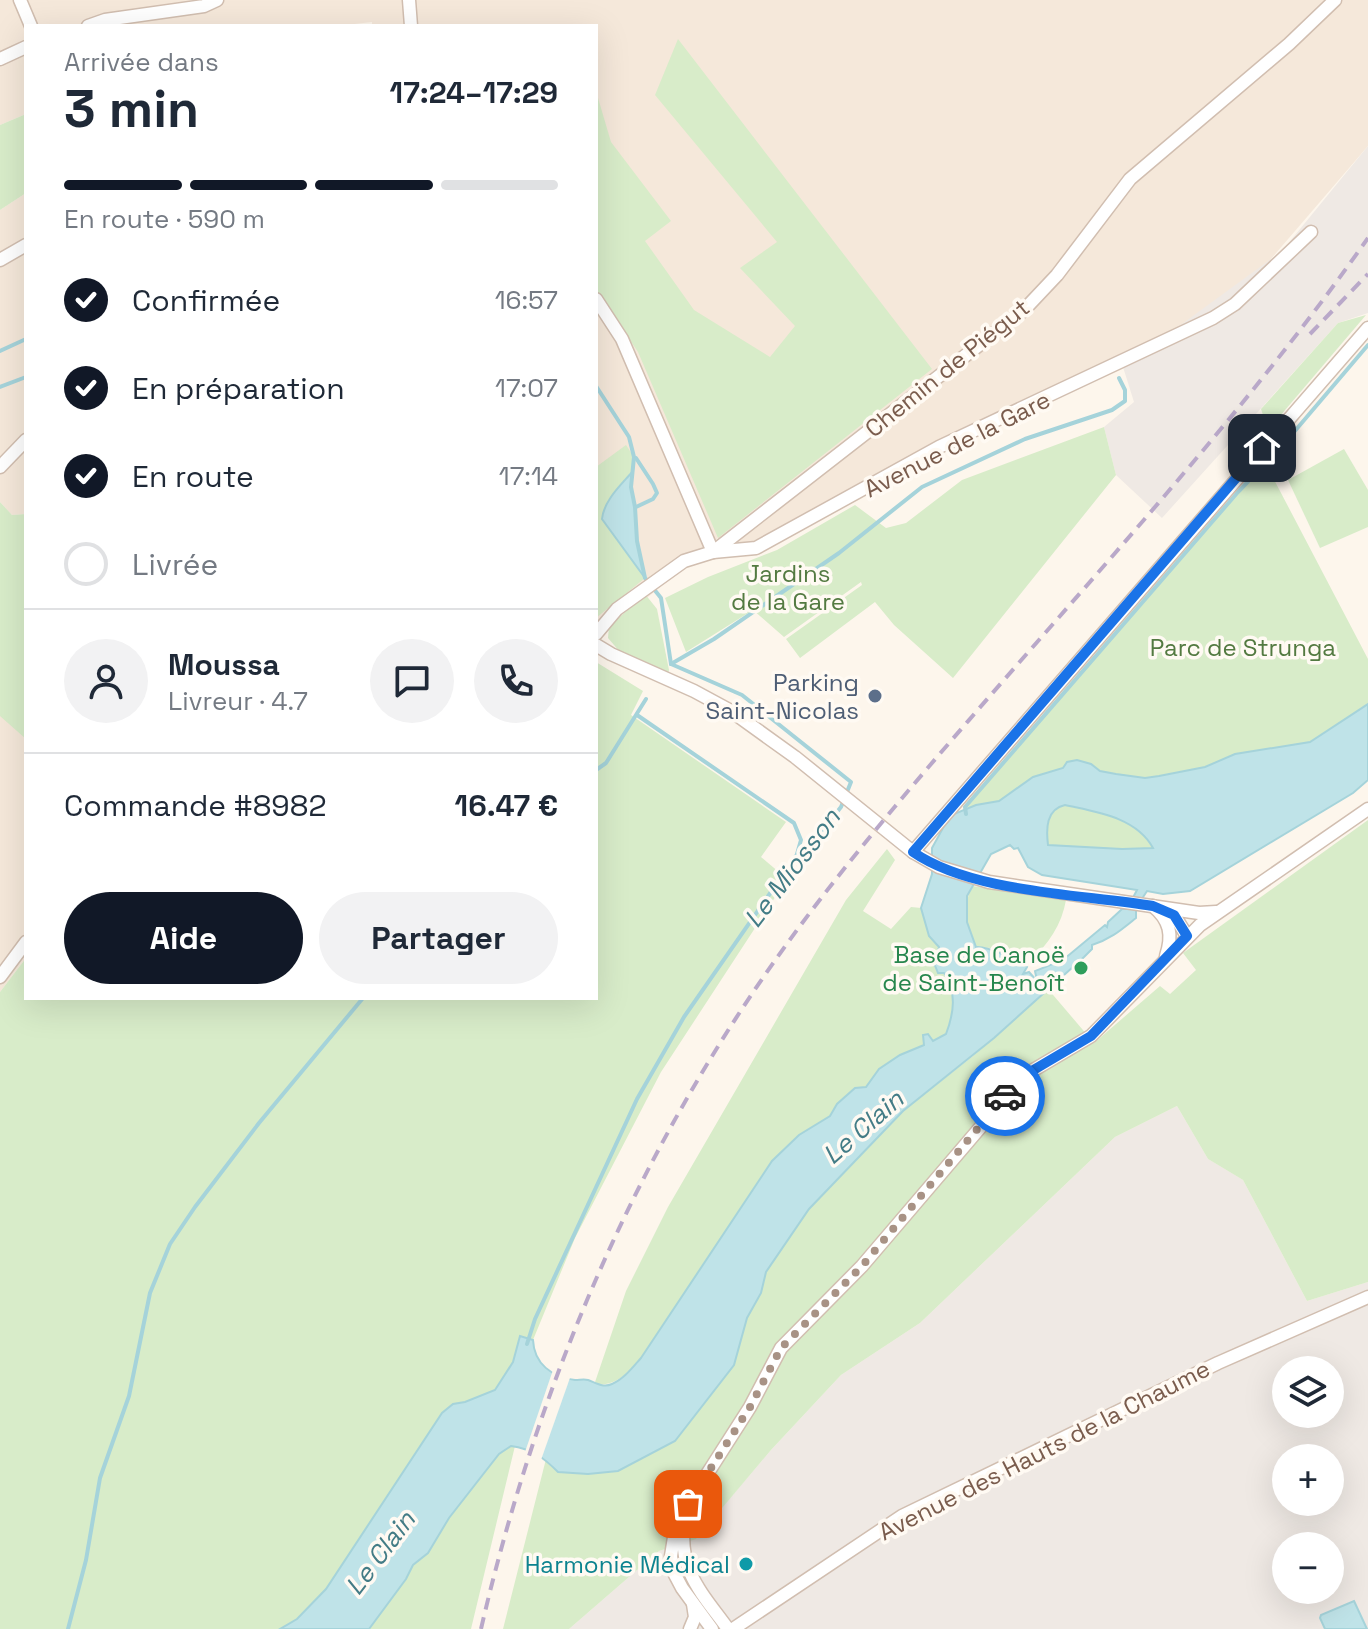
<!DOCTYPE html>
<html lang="fr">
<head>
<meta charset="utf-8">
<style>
	:root { --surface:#fff; --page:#f2f2f3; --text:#1f2937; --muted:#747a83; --line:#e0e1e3; --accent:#111827 }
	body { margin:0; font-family:"Space Grotesk",sans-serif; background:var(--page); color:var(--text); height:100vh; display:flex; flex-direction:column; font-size:30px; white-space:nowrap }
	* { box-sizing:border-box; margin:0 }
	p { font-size:26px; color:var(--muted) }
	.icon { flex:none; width:44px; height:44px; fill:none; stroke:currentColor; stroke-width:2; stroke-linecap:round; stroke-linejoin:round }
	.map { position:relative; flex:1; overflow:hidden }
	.drawer { position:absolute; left:24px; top:24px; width:574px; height:976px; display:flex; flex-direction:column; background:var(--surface); border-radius:0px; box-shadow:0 8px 32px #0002 }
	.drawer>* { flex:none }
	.tools { position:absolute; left:1272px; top:1356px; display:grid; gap:16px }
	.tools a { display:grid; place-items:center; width:72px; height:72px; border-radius:50%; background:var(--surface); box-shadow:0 8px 32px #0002; font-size:40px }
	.pin { position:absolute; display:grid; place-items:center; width:68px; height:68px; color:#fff; margin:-34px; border-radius:16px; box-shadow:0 4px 12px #0006 }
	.courier { position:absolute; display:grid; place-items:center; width:80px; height:80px; margin:-40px; border:6px solid #1a73e8; border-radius:50%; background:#fff; color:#222; box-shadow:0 2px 10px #0007 }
	.head em { font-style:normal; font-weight:600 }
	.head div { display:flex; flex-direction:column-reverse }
	.head { display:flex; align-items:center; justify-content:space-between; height:136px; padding:0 40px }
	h1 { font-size:52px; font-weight:600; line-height:60px }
	.bar { display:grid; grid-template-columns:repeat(4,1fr); gap:12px 8px; align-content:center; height:96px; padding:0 40px }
	.bar i { height:10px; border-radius:6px; background:var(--line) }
	.bar .selected { background:var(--accent) }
	.bar p { grid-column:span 4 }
	.line { display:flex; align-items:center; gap:20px; padding:0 40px; border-top:2px solid var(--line) }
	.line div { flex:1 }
	.round { display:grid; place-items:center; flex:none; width:84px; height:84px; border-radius:42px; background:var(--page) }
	ol { padding:0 40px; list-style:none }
	li { display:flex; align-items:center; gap:24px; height:88px }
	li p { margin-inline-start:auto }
	li .icon { padding:8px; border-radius:50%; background:var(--accent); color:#fff; stroke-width:4 }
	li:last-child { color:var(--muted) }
	li i { width:44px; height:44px; border:4px solid var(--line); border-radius:50% }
	.action { display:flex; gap:16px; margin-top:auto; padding:16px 40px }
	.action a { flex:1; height:92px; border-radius:48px; background:var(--accent); color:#fff; font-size:32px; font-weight:600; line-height:92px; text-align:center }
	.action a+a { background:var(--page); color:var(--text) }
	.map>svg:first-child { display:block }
</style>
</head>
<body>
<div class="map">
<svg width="1368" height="1629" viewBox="0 0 1368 1629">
	<rect width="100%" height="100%" fill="#fdf6ec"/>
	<!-- residential -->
	<g fill="#f5e8da">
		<path d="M0 0H1368V146L1234 302 939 447 756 548 718 538 596 641V26H372V22L337 26H26V114L0 125Z"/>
		<path d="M26 193V514L12 515 0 502V210Z"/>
		<path d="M26 590V958L0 992V616Z"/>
	</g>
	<!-- industrial -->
	<g fill="#efe9e4" fill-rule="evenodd">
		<path d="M1368 146V313L1338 323 1162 518 1116 475 1104 427 1134 402 1123 367 1282 251Z"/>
		<path d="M1177 1106 1208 1159 1243 1180 1307 1301 1368 1282V1629H569L659 1551 696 1538 771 1450 841 1375 920 1323 1115 1137ZM1286 1370H1330V1414H1286ZM1286 1458H1330V1502H1286ZM1286 1546H1330V1590H1286Z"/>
	</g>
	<!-- green -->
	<g fill="#d8ecc9">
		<path d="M678 39 932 369 718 538 638 352 596 290V91L611 142 671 221 645 241 694 310 770 357 795 326 740 268 777 242 655 95Z"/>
		<path d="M26 114V193L0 210V125Z"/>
		<path d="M1366 315 1268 430 1261 409 1338 323Z"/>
		<path d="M1104 427 1116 475 953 678 894 625 875 602 800 658 786 639 862 585 861 582 784 637 753 610 686 652 665 598 708 577 777 550 855 505 886 528 906 523 962 480Z"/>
		<path d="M626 445 634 457C630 497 636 538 645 578L596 618V467Z"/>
		<path d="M1344 449 1368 490V527L1320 548 1288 480Z"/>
		<path d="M1269 470 1368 659V704L1310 742 1235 754 1205 767 1159 776 1145 778 1116 774 1100 771 1091 764 1077 760 1063 768 1033 777 999 801 964 810 1256 473Z"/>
		<path d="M0 502 12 515 26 514V739L0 716Z"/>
		<path d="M645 594 657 609 669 670 668 674 620 652 608 638 609 627Z"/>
		<path d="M596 662 643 691 631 715 786 822 761 857 787 879 661 1072 575 1238 533 1340 514 1427 515 1446 471 1629H0V992L26 958V998H596Z"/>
		<path d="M1065 805C1096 812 1135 817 1153 848L1122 849 1048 845C1045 829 1046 809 1065 805Z"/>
		<path d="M1368 820V1282L1307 1301 1243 1180 1208 1159 1177 1106 1115 1137 920 1323 841 1375 771 1450 696 1539 659 1551 569 1629H503L546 1459 666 1410 809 1209 903 1111 973 1056 1048 989 1094 1043 1160 986 1170 994 1196 970 1183 953Z"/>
		<path d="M887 849 895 860 863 911 891 929 911 907 921 908 929 936 939 947 936 971 943 973C957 992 954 1013 946 1034L932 1041H925L924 1045 900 1055 879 1069 866 1087 837 1104 830 1116 799 1135 772 1162 641 1358C625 1375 618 1385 594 1385L626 1291 668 1207 846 900Z"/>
		<path d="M972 886 1066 900C1062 924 1048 945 1030 961L999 954 991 948 976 947C966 929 962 906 972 886Z"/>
	</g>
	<!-- water -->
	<g fill="#bfe3e8" stroke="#a5d3da" stroke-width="2" fill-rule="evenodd">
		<path d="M633 471 631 487 635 507 637 541 645 578 602 519C604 500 621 485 633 471Z"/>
		<path d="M1368 704V780L1353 793 1190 891 1163 894 1147 891 1136 908V918C1121 930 1111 939 1092 945V949L1084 957 994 1038 903 1111 809 1209 766 1272 761 1293 747 1318 734 1365 675 1441 618 1471 588 1474 558 1472C543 1457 532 1449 511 1446L499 1454 449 1518 428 1553 413 1565 406 1579 369 1629H280L297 1619 326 1589 442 1413 453 1404 465 1402 495 1390 513 1362 520 1336 533 1340C534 1364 552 1377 575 1380 580 1380 584 1379 588 1380 596 1383 603 1388 612 1384 624 1379 633 1367 641 1358L772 1161 799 1135 830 1116 837 1104 855 1088 866 1087 879 1069 900 1055 924 1045 923 1035 928 1034 933 1041 946 1034C954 1013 957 992 944 973H938L932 958 936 956 939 947 929 936 921 908 932 874V848L943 828 954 814 976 805 999 801 1033 777 1063 768 1067 762 1077 760 1091 764 1100 771 1116 774 1145 778 1159 776 1205 767 1235 754 1310 742ZM1065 805C1096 812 1136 817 1153 848L1122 849 1048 845C1046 829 1046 809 1065 805ZM1010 845 1014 849 1018 848 1028 867 1042 875 1137 890 1127 909H1122L1108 922 1107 927 1105 925 1063 960 1035 971 1037 981 1029 972 1023 974 1027 967C1018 960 988 946 976 947L967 922V896L991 854Z"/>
		<path d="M1354 1601 1367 1629H1325L1320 1618 1321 1615Z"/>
	</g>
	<!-- pier -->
	<path fill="#fdf6ec" d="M554 1367 571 1375 541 1460 525 1452Z"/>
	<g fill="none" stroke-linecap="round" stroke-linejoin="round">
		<!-- stream -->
		<g stroke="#a5d3da" stroke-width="4">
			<path d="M0 351 26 339"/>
			<path d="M596 386 629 437 634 457 631 487 635 507 637 541 645 578 661 598 671 664"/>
			<path d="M0 387 26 377"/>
			<path d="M636 507 653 499 657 493 653 484 636 458"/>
			<path d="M671 664 714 639 839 553 922 487 1025 439 1112 410 1125 401V390L1119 378"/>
			<path d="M637 715 794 823 801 840 797 854"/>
			<path d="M596 770 606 763 646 699"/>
			<path d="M966 814 965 807 1238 492 1256 473 1276 468 1284 448 1294 432 1368 345"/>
			<path d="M527 1344 535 1319 637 1099 684 1017 796 856 825 827 841 807 851 782 742 695 671 664"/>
			<path d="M68 1629 86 1560 100 1478 129 1396 150 1293 170 1244 195 1207 259 1123 363 998"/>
		</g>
		<defs>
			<g id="minor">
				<path d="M20 0 31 26"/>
				<path d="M409 0 411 26"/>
				<path d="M88 26 105 20 204 6 217 0"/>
				<path d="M0 59 26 47"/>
				<path d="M0 260 26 245"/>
				<path d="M596 299 622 339 713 552 1024 310 1057 275 1130 179 1289 44 1335 0"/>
				<path d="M0 467 26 440"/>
				<path d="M596 634 617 609 684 561 713 552 756 548 939 447 1213 318 1235 304 1311 232"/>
				<path d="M596 645 611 654 694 691 731 711 795 757 913 852 939 867 989 882 1199 913 1216 912"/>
				<path d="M913 852 1368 328"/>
				<path d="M1153 906C1170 920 1173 935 1166 956"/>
				<path d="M1163 910 1174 915 1187 936"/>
				<path d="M0 977 26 942"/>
				<path d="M685 1519C676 1568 701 1592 728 1629"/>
				<path d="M690 1629 695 1617 693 1604"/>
				<path d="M712 1629 682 1588 673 1571 671 1556 675 1531 688 1504 750 1407 781 1348 862 1266 1025 1075 1091 1036 1200 925 1368 809"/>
				<path d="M733 1629 902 1516 1218 1363 1368 1297"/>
			</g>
		</defs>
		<!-- minor casing -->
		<use href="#minor" stroke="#d1beb0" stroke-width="15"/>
		<!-- minor -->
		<use href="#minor" stroke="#fff" stroke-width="12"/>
		<!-- rail -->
		<g stroke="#b9a8c9" stroke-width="4" stroke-dasharray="12 8" stroke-linecap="butt">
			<path d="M1310 334 1368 274"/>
			<path d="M481 1629C539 1378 643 1138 797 930 857 849 923 773 989 697 1119 548 1254 400 1368 238"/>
		</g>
	</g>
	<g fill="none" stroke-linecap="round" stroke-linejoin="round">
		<!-- done -->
		<path stroke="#a89285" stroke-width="8" stroke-dasharray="0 14.4" d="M688 1504 750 1407 781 1348 862 1266 1005 1096"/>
		<!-- route -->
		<path stroke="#1a73e8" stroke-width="10" d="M1005 1096 1025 1075 1091 1036 1187 936 1174 915 1153 906C1082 894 972 893 913 852L1262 448"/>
	</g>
	<!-- markers -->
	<circle fill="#5c6f8a" stroke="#fffaf3" stroke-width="3" cx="875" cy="696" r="8"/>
	<circle fill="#2e9e5b" stroke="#fffaf3" stroke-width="3" cx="1081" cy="968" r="8"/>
	<circle fill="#0f9aa8" stroke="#fffaf3" stroke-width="3" cx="746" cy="1564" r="8"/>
	<g text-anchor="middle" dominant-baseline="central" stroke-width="7" stroke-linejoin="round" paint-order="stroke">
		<!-- street labels -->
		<g font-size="24" fill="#7a5c4d" stroke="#fffaf3">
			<text transform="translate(947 368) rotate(-39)">Chemin de Piégut</text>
			<text transform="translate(957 444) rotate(-27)">Avenue de la Gare</text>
			<text transform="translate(1044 1450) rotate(-27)">Avenue des Hauts de la Chaume</text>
		</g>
		<!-- park labels -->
		<g font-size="24" fill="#537a41" stroke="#fffaf3">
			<text x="788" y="573">Jardins<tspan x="788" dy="28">de la Gare</tspan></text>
			<text x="1243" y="647">Parc de Strunga</text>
		</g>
		<!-- service labels -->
		<g font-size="24" fill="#4e5e75" stroke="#fffaf3" text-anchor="end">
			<text x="859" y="682">Parking<tspan x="859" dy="28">Saint-Nicolas</tspan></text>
		</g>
		<!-- leisure labels -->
		<g font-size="24" fill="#27864d" stroke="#fffaf3" text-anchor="end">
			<text x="1065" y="954">Base de Canoë<tspan x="1065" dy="28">de Saint-Benoît</tspan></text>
		</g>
		<!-- culture labels -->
		<g font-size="24" fill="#0d838f" stroke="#fffaf3" text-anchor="end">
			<text x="730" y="1564">Harmonie Médical</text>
		</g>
		<!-- water labels -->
		<g font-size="26" font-style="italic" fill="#437c86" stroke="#fffaf3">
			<text transform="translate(792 868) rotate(-53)">Le Miosson</text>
			<text transform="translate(863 1127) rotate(-41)">Le Clain</text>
			<text transform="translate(380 1553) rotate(-53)">Le Clain</text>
		</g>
	</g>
</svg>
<div class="tools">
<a><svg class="icon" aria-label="layers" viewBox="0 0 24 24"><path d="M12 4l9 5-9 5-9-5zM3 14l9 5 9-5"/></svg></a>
<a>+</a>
<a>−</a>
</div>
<div class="pin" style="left:688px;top:1504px;background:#ea580c"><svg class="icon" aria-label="bag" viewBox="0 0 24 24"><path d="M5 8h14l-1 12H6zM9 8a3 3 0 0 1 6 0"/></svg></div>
<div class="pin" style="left:1262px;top:448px;background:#1f2937"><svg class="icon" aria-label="home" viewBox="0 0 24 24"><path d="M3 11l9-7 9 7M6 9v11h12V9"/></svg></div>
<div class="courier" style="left:1005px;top:1096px"><svg class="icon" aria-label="car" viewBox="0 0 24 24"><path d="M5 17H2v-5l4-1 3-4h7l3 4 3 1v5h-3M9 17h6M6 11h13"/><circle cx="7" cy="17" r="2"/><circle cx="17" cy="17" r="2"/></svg></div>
<section class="drawer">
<div class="head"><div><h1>3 min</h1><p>Arrivée dans</p></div><em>17:24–17:29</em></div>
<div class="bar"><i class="selected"></i><i class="selected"></i><i class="selected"></i><i></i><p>En route · 590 m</p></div>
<ol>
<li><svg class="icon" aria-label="check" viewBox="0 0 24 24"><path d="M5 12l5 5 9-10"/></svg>Confirmée<p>16:57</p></li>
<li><svg class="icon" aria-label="check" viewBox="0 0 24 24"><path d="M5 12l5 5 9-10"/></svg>En préparation<p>17:07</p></li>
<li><svg class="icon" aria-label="check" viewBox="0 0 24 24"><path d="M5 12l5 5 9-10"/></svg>En route<p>17:14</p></li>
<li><i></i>Livrée</li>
</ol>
<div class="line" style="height:144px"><a class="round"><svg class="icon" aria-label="person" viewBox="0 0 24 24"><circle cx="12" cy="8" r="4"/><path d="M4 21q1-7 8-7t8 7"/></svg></a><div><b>Moussa</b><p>Livreur · 4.7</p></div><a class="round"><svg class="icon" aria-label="chat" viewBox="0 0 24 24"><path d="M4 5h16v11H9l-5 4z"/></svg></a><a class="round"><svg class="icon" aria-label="phone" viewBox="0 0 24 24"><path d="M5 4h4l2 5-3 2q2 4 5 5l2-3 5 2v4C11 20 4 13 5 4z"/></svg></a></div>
<div class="line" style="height:104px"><div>Commande #8982</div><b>16.47 €</b></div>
<div class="action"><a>Aide</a><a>Partager</a></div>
</section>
</div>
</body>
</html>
